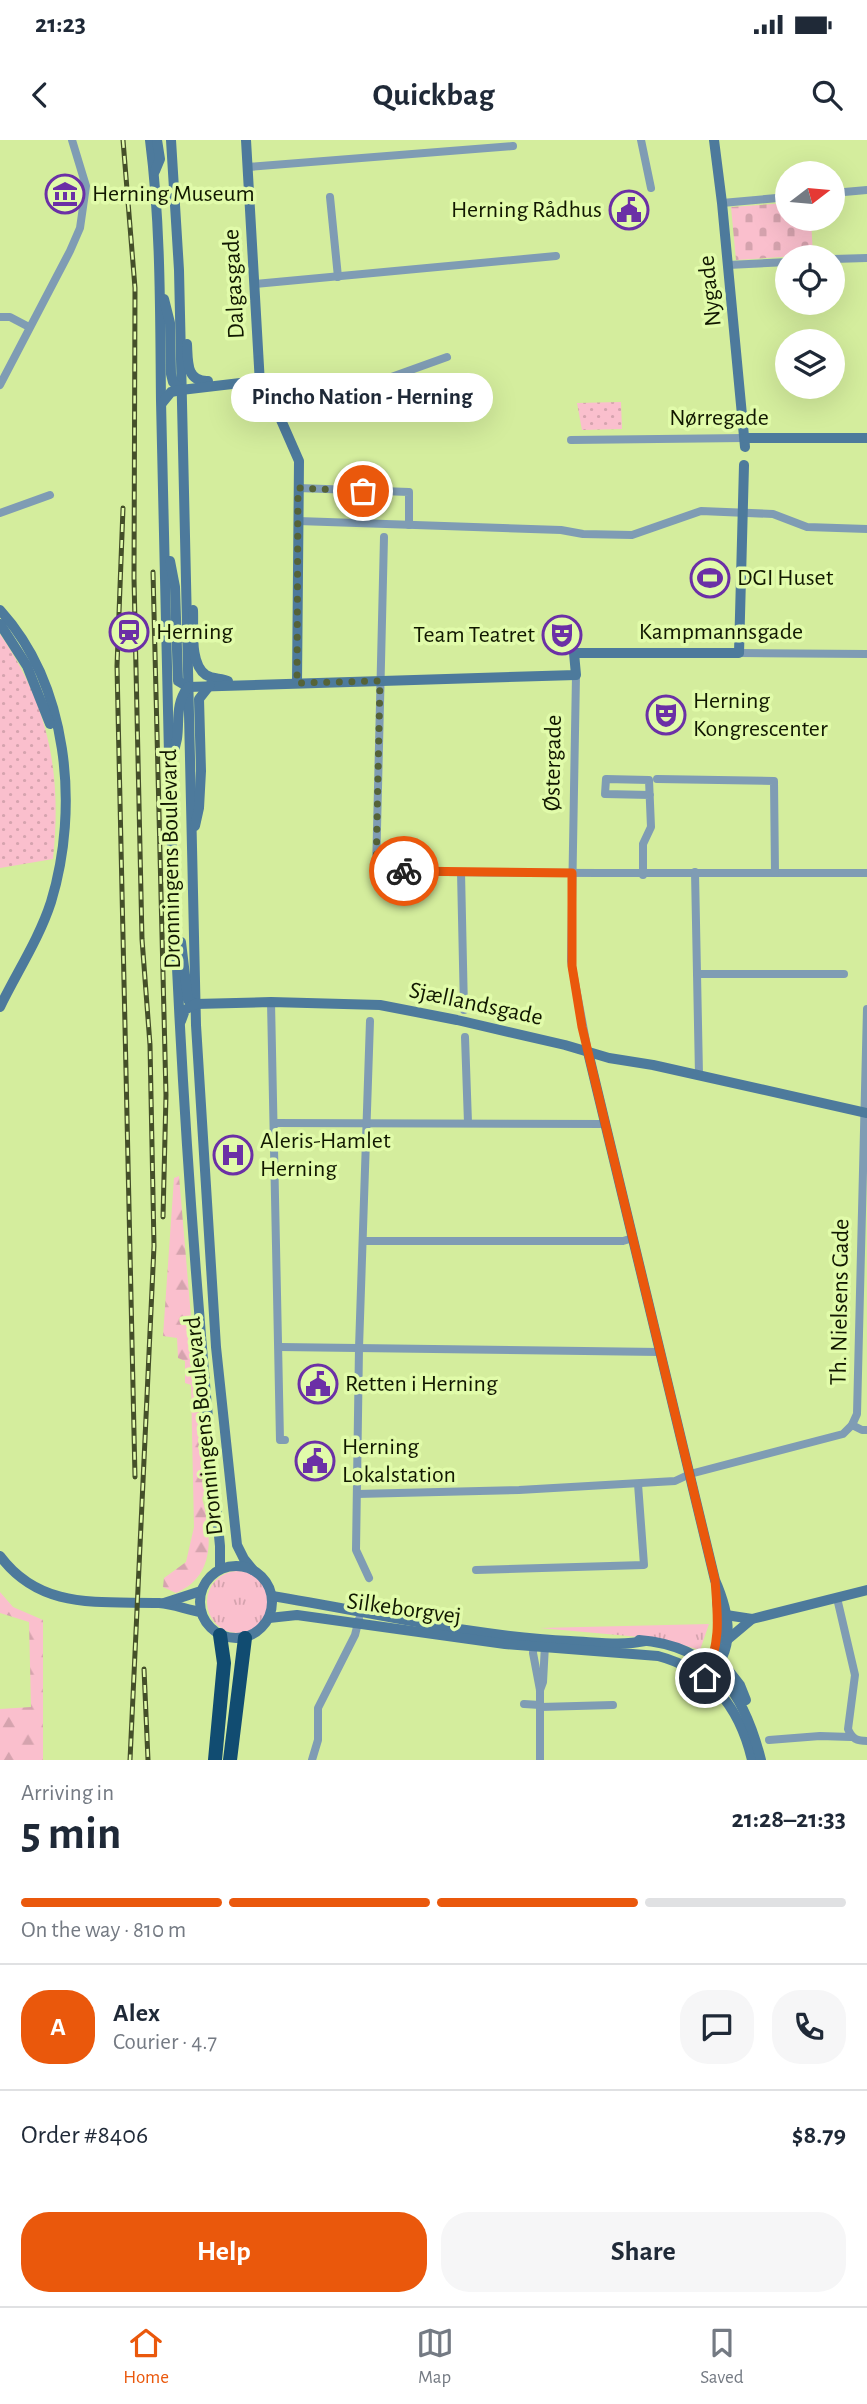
<!DOCTYPE html>
<html lang="en">
<head>
<meta charset="utf-8">
<style>
	:root { --surface:#fff; --page:#f6f6f7; --text:#1f2937; --muted:#747a83; --line:#e0e1e3; --accent:#ea580c }
	body { margin:0; font-family:"Alegreya Sans",sans-serif; background:var(--page); color:var(--text); height:100vh; display:flex; flex-direction:column; font-size:26px; white-space:nowrap }
	* { box-sizing:border-box; margin:0 }
	p { font-size:23px; color:var(--muted) }
	.icon { flex:none; width:38px; height:38px; fill:none; stroke:currentColor; stroke-width:2; stroke-linecap:round; stroke-linejoin:round }
	.map { position:relative; height:1620px; overflow:hidden }
	.panel { display:flex; flex-direction:column; background:var(--surface); flex:1 }
	.panel>* { flex:none }
	.needle { width:46px; rotate:74deg }
	.controls { position:absolute; left:775px; top:21px; display:grid; gap:14px }
	.controls a { display:grid; place-items:center; width:70px; height:70px; border-radius:50%; background:var(--surface); box-shadow:0 7px 28px #0002; font-size:35px }
	.pin { position:absolute; display:grid; place-items:center; width:60px; height:60px; color:#fff; margin:-30px; border:4px solid #fff; border-radius:50%; box-shadow:0 2px 7px #0007 }
	.courier { position:absolute; display:grid; place-items:center; width:70px; height:70px; margin:-35px; border:5px solid #ea580c; border-radius:50%; background:#fff; color:#222; box-shadow:0 2px 9px #0007 }
	.bubble { position:absolute; height:49px; border-radius:24px; background:var(--surface); box-shadow:0 7px 28px #0002; font-size:23px; font-weight:700; line-height:49px; text-align:center }
	.summary em { font-style:normal; font-weight:700 }
	.summary div { display:flex; flex-direction:column-reverse }
	.summary { display:flex; align-items:center; justify-content:space-between; height:119px; padding:0 21px }
	h1 { font-size:46px; font-weight:700; line-height:52px }
	.bar { display:grid; grid-template-columns:repeat(4,1fr); gap:10px 7px; align-content:center; height:84px; padding:0 21px }
	.bar i { height:9px; border-radius:5px; background:var(--line) }
	.bar .current { background:var(--accent) }
	.bar p { grid-column:span 4 }
	.line { display:flex; align-items:center; gap:18px; padding:0 21px; border-top:2px solid var(--line) }
	.line div { flex:1 }
	.round { display:grid; place-items:center; flex:none; width:74px; height:74px; border-radius:28px; background:var(--page) }
	.action { display:flex; gap:14px; margin-top:auto; padding:14px 21px }
	.action a { flex:1; height:80px; border-radius:28px; background:var(--accent); color:#fff; font-size:28px; font-weight:700; line-height:80px; text-align:center }
	.action a+a { background:var(--page); color:var(--text) }
	.status { display:flex; justify-content:space-between; align-items:center; height:49px; padding:0 35px; background:var(--surface); direction:ltr }
	.status svg { height:19px; fill:currentColor }
	header { display:flex; justify-content:space-between; align-items:center; height:91px; padding:0 21px; background:var(--surface); font-size:32px; font-weight:700 }
	.menu { display:flex; justify-content:space-around; align-items:center; height:98px; border-top:2px solid var(--line); background:var(--surface); font-size:19px; color:var(--muted) }
	.menu a { display:grid; justify-items:center; gap:4px }
	.menu .current { color:var(--accent) }
	.map>svg:first-child { display:block }
</style>
</head>
<body>
<div class="status"><b>21:23</b><svg viewBox="0 0 49 12"><path d="M0 12V9h3v3zM5 12V6h3v6zM10 12V3h3v9zM15 12V0h3v12zM26 1h20v11H26zM47 4h2v5h-2z"/></svg></div>
<header><svg class="icon" aria-label="back" viewBox="0 0 24 24"><path d="M15 5l-7 7 7 7"/></svg>Quickbag<svg class="icon" aria-label="search" viewBox="0 0 24 24"><circle cx="10" cy="10" r="6"/><path d="M15 15l6 6"/></svg></header>
<div class="map">
<svg width="867" height="1620" viewBox="0 0 867 1620">
	<defs>
		<pattern id="grass-tufts" width="24" height="20" patternUnits="userSpaceOnUse" patternTransform="scale(1.75)"><rect width="24" height="20" fill="#fabfcd"/><path d="M3 7l-1-3M5 7V3M7 7l1-3M15 17l-1-3M17 17v-4M19 17l1-3" fill="none" stroke="#d5a3ae"/></pattern>
		<pattern id="forest-firs" width="22" height="20" patternUnits="userSpaceOnUse" patternTransform="scale(1.75)"><rect width="22" height="20" fill="#fabfcd"/><path d="M5 1l3.5 6h-7zM16 11l3.5 6h-7z" fill="#d5a3ae"/></pattern>
		<pattern id="cemetery-stones" width="16" height="16" patternUnits="userSpaceOnUse" patternTransform="scale(1.75)"><rect width="16" height="16" fill="#fabfcd"/><path d="M2 7V4a2 2 0 0 1 4 0v3zM10 15v-3a2 2 0 0 1 4 0v3z" fill="#d5a3ae"/></pattern>
		<pattern id="park-dots" width="8" height="8" patternUnits="userSpaceOnUse" patternTransform="scale(1.75)"><rect width="8" height="8" fill="#fabfcd"/><path d="M2 2h.1M6 6h.1" fill="none" stroke="#d5a3ae" stroke-width="1.8" stroke-linecap="round"/></pattern>
	</defs>
	<rect width="100%" height="100%" fill="#d4ed9d"/>
	<!-- grass -->
	<g fill="url(#grass-tufts)">
		<circle cx="238" cy="1462" r="31"/>
		<path d="M709 1484 700 1510 662 1499 540 1488Z"/>
	</g>
	<!-- forest -->
	<g fill="url(#forest-firs)">
		<path d="M179 1036 206 1353 202 1358C212 1395 216 1436 176 1453L163 1447 164 1438 186 1422 194 1387 191 1245 185 1243V1221L178 1218 177 1198 163 1196 174 1038Z"/>
		<path d="M0 1452 13 1467 43 1480V1620H0V1569L31 1567 29 1482 0 1473Z"/>
	</g>
	<!-- cemetery -->
	<path fill="url(#cemetery-stones)" d="M787 63 788 79H811L813 115 736 120 731 67Z"/>
	<!-- park -->
	<g fill="url(#park-dots)">
		<path d="M621 262 622 289 582 290 577 263Z"/>
		<path d="M0 494C49 566 62 633 53 719L0 728Z"/>
	</g>
	<g fill="none" stroke-linecap="round" stroke-linejoin="round">
		<!-- street -->
		<g stroke="#7f9cb4" stroke-width="8">
			<path d="M641 0 651 48"/>
			<path d="M248 27 513 6"/>
			<path d="M833 53 867 50"/>
			<path d="M330 57 338 137"/>
			<path d="M722 63 788 57"/>
			<path d="M833 119 867 118"/>
			<path d="M728 125 788 122"/>
			<path d="M255 144 556 116"/>
			<path d="M0 177H10L29 187"/>
			<path d="M0 245 70 111 80 88 86 46 72 0"/>
			<path d="M280 277 447 217"/>
			<path d="M571 300 745 298"/>
			<path d="M298 348 409 352V385"/>
			<path d="M0 373 50 355"/>
			<path d="M298 381 561 390 583 394 632 395 701 371 773 374 807 387 867 389"/>
			<path d="M384 397 376 731C540 734 703 733 867 733"/>
			<path d="M739 513 867 514"/>
			<path d="M576 535 571 821 588 912"/>
			<path d="M657 639 774 641 775 733"/>
			<path d="M461 732 464 870"/>
			<path d="M695 732 699 935"/>
			<path d="M643 735V704L651 687 649 640 606 639 605 654 650 655"/>
			<path d="M697 834H844"/>
			<path d="M271 862 280 1300H285"/>
			<path d="M465 897 468 983"/>
			<path d="M274 983 606 984"/>
			<path d="M364 1101H623L633 1098"/>
			<path d="M280 1207 660 1212"/>
			<path d="M852 1285 862 1290H867"/>
			<path d="M357 1354 519 1350 675 1341 690 1334 843 1294 852 1285 857 1274 867 869"/>
			<path d="M476 1430 644 1425 638 1344"/>
			<path d="M369 1438 356 1410 359 1208 370 881"/>
			<path d="M837 1458 855 1535 848 1589C852 1599 857 1601 867 1601"/>
			<path d="M534 1501 533 1513 540 1550V1620"/>
			<path d="M540 1550 543 1542 545 1505"/>
			<path d="M524 1564 540 1565"/>
			<path d="M540 1567 613 1565"/>
			<path d="M769 1600 820 1596 851 1597"/>
			<path d="M312 1620 318 1600V1568L355 1495 359 1479"/>
		</g>
		<!-- secondary -->
		<g stroke="#4d7a9c" stroke-width="10">
			<path d="M150 0C161 86 160 175 161 261 164 379 166 497 169 615 176 880 194 1143 220 1406V1429"/>
			<path d="M171 0 179 130 196 885 216 1207 237 1405 244 1419 253 1430"/>
			<path d="M246 0 260 244"/>
			<path d="M714 0 722 63 745 307"/>
			<path d="M155 31 160 19 157 0"/>
			<path d="M164 159 170 183 171 234 173 242 181 250"/>
			<path d="M187 204C188 221 186 242 208 241"/>
			<path d="M162 263 171 252 181 250 249 242 260 244 274 264 299 321 297 543"/>
			<path d="M745 298H867"/>
			<path d="M170 421 175 447 178 541 188 547"/>
			<path d="M0 470C68 545 80 667 51 762 39 799 17 832 0 867"/>
			<path d="M193 470C194 487 189 524 206 535 213 539 221 538 228 541"/>
			<path d="M0 484 27 526 50 584"/>
			<path d="M188 547 576 535 574 513H739L744 325"/>
			<path d="M172 614C184 592 171 569 188 547"/>
			<path d="M195 686 199 668 201 631 199 559 210 545"/>
			<path d="M181 802 188 860 195 864"/>
			<path d="M181 881 185 870 195 864 271 862 380 865 457 880 565 905 609 918 653 925 867 973"/>
			<path d="M588 912 715 1440C730 1474 737 1513 705 1538"/>
			<path d="M0 1416C41 1471 100 1461 159 1463 174 1464 187 1470 201 1472"/>
			<circle cx="236" cy="1462" r="36"/>
			<path d="M272 1456C371 1472 469 1496 570 1501 595 1502 621 1506 645 1501"/>
			<path d="M164 1463 201 1451"/>
			<path d="M726 1475 752 1479 867 1450"/>
			<path d="M269 1478 297 1475 505 1504 658 1516C711 1530 740 1569 752 1620"/>
			<path d="M639 1500C714 1506 744 1553 761 1620"/>
			<path d="M727 1500 752 1479"/>
			<path d="M722 1522 740 1545 746 1560"/>
			<path d="M708 1530C718 1509 721 1484 717 1461"/>
		</g>
		<!-- highway -->
		<g stroke="#114c71" stroke-width="14">
			<path d="M215 1620 224 1523 220 1495"/>
			<path d="M230 1620 245 1498"/>
		</g>
		<defs>
			<g id="rail">
				<path d="M123 0 135 148 134 438 142 799 150 905 154 1106 130 1620"/>
				<path d="M123 368 117 526 135 1337"/>
				<path d="M153 432 166 955 163 1077"/>
				<path d="M144 1529 148 1620"/>
			</g>
		</defs>
		<!-- rail casing -->
		<use href="#rail" stroke="#444f29" stroke-width="5"/>
		<!-- rail -->
		<use href="#rail" stroke="#e1fbaa" stroke-width="2.5" stroke-dasharray="8" stroke-linecap="butt"/>
	</g>
	<g fill="none" stroke-linecap="round" stroke-linejoin="round">
		<!-- done -->
		<path stroke="#556337" stroke-width="7" stroke-dasharray="0 12.6" d="M363 351 298 348 297 543 380 541 376 731H404"/>
		<!-- route -->
		<path stroke="#ea580c" stroke-width="9" d="M404 731 572 733V826L582 887 715 1440C718 1478 721 1503 705 1538"/>
	</g>
	<!-- icons -->
	<defs>
		<symbol id="museum-ring" viewBox="-11 -11 22 22"><circle r="9.5" fill="#e1fbaa" stroke="#6b30a6" stroke-width="1.5"/><path d="M0-6L6-3V-2H-6V-3ZM-5-1h2V3h-2ZM-1-1h2V3h-2ZM3-1h2V3H3ZM-6 4H6V6H-6Z" fill="#6b30a6"/></symbol>
		<symbol id="civic-ring" viewBox="-11 -11 22 22"><circle r="9.5" fill="#e1fbaa" stroke="#6b30a6" stroke-width="1.5"/><path d="M-.6-6.5H3V-4.5H.6V-3L4-1V1h2V6H-6V1h2V-1L-.6-3ZM-1.2 2.5V6h2.4V2.5Z" fill="#6b30a6"/></symbol>
		<symbol id="stadium-ring" viewBox="-11 -11 22 22"><circle r="9.5" fill="#e1fbaa" stroke="#6b30a6" stroke-width="1.5"/><path d="M0-5a6.5 5 0 1 0 0 10a6.5 5 0 1 0 0-10ZM-3.5-1.8h7v3.6h-7Z" fill="#6b30a6"/></symbol>
		<symbol id="station-ring" viewBox="-11 -11 22 22"><circle r="9.5" fill="#e1fbaa" stroke="#6b30a6" stroke-width="1.5"/><path d="M-3-6H3Q5-6 5-4V2Q5 4 3 4L4.5 6H3L1.5 4h-3L-3 6H-4.5L-3 4Q-5 4-5 2V-4Q-5-6-3-6ZM-3.5-4v3h7v-3ZM-3.5 1v1.5H-2V1ZM2 1v1.5H3.5V1Z" fill="#6b30a6"/></symbol>
		<symbol id="theatre-ring" viewBox="-11 -11 22 22"><circle r="9.5" fill="#e1fbaa" stroke="#6b30a6" stroke-width="1.5"/><path d="M-5-5.5Q0-4 5-5.5V0Q5 5 0 6Q-5 5-5 0ZM-3.3-2.5H-1v1.5H-3.3ZM1-2.5H3.3v1.5H1ZM-2.8 1Q0 5.5 2.8 1Z" fill="#6b30a6"/></symbol>
		<symbol id="hospital-ring" viewBox="-11 -11 22 22"><circle r="9.5" fill="#e1fbaa" stroke="#6b30a6" stroke-width="1.5"/><path d="M-5-5h3v3.5h4V-5h3V5h-3V1.5h-4V5h-3Z" fill="#6b30a6"/></symbol>
	</defs>
	<g fill-rule="evenodd">
		<use href="#museum-ring" x="43" y="32" width="44" height="44"/>
		<use href="#civic-ring" x="607" y="48" width="44" height="44"/>
		<use href="#stadium-ring" x="688" y="416" width="44" height="44"/>
		<use href="#station-ring" x="107" y="470" width="44" height="44"/>
		<use href="#theatre-ring" x="540" y="473" width="44" height="44"/>
		<use href="#theatre-ring" x="644" y="553" width="44" height="44"/>
		<use href="#hospital-ring" x="211" y="993" width="44" height="44"/>
		<use href="#civic-ring" x="296" y="1222" width="44" height="44"/>
		<use href="#civic-ring" x="293" y="1299" width="44" height="44"/>
	</g>
	<g text-anchor="middle" dominant-baseline="central" stroke-width="7" stroke-linejoin="round" paint-order="stroke">
		<!-- poi labels -->
		<g font-size="24" fill="#111800" stroke="#e1fbaa" text-anchor="start">
			<text x="92" y="54">Herning Museum</text>
			<text x="602" y="70" text-anchor="end">Herning Rådhus</text>
			<text x="737" y="438">DGI Huset</text>
			<text x="156" y="492">Herning</text>
			<text x="535" y="495" text-anchor="end">Team Teatret</text>
			<text x="693" y="561">Herning<tspan x="693" dy="28">Kongrescenter</tspan></text>
			<text x="260" y="1001">Aleris-Hamlet<tspan x="260" dy="28">Herning</tspan></text>
			<text x="345" y="1244">Retten i Herning</text>
			<text x="342" y="1307">Herning<tspan x="342" dy="28">Lokalstation</tspan></text>
		</g>
		<!-- street labels -->
		<g font-size="24" fill="#111800" stroke="#e1fbaa">
			<text transform="translate(234 144) rotate(-93)">Dalgasgade</text>
			<text transform="translate(710 151) rotate(-96)">Nygade</text>
			<text x="719" y="278">Nørregade</text>
			<text x="721" y="492">Kampmannsgade</text>
			<text transform="translate(553 623) rotate(-89)">Østergade</text>
			<text transform="translate(171 719) rotate(-91)">Dronningens Boulevard</text>
			<text transform="translate(476 864) rotate(12)">Sjællandsgade</text>
			<text transform="translate(840 1162) rotate(-89)">Th. Nielsens Gade</text>
			<text transform="translate(204 1286) rotate(-96)">Dronningens Boulevard</text>
			<text transform="translate(404 1469) rotate(8)">Silkeborgvej</text>
		</g>
	</g>
</svg>
<div class="controls">
<a><svg class="needle" viewBox="-14 -14 28 28"><path d="M0-13l5 13h-10z" fill="#e53935"/><path d="M0 13l5-13h-10z" fill="#747a83"/></svg></a>
<a><svg class="icon" aria-label="locate" viewBox="0 0 24 24"><circle cx="12" cy="12" r="6"/><path d="M12 2v4M12 18v4M2 12h4M18 12h4"/></svg></a>
<a><svg class="icon" aria-label="layers" viewBox="0 0 24 24"><path d="M12 4l9 5-9 5-9-5zM3 14l9 5 9-5"/></svg></a>
</div>
<div class="pin" style="left:363px;top:351px;background:#ea580c"><svg class="icon" aria-label="bag" viewBox="0 0 24 24"><path d="M5 8h14l-1 12H6zM9 8a3 3 0 0 1 6 0"/></svg></div>
<div class="pin" style="left:705px;top:1538px;background:#1f2937"><svg class="icon" aria-label="home" viewBox="0 0 24 24"><path d="M3 11l9-7 9 7M6 9v11h12V9"/></svg></div>
<div class="courier" style="left:404px;top:731px"><svg class="icon" aria-label="bike" viewBox="0 0 24 24"><circle cx="6" cy="16" r="4"/><circle cx="18" cy="16" r="4"/><path d="M6 16l4-8h5l3 8M10 8l3 8H6M13 5h3"/></svg></div>
<div class="bubble" style="left:231px;top:233px;width:262px">Pincho Nation - Herning</div>
</div>
<section class="panel">
<div class="summary"><div><h1>5 min</h1><p>Arriving in</p></div><em>21:28–21:33</em></div>
<div class="bar"><i class="current"></i><i class="current"></i><i class="current"></i><i></i><p>On the way · 810 m</p></div>
<div class="line" style="height:126px"><b class="round" style="background:var(--accent);color:#fff">A</b><div><b>Alex</b><p>Courier · 4.7</p></div><a class="round"><svg class="icon" aria-label="chat" viewBox="0 0 24 24"><path d="M4 5h16v11H9l-5 4z"/></svg></a><a class="round"><svg class="icon" aria-label="phone" viewBox="0 0 24 24"><path d="M5 4h4l2 5-3 2q2 4 5 5l2-3 5 2v4C11 20 4 13 5 4z"/></svg></a></div>
<div class="line" style="height:91px"><div>Order #8406</div><b>$8.79</b></div>
<div class="action"><a>Help</a><a>Share</a></div>
</section>
<nav class="menu">
<a class="current"><svg class="icon" aria-label="home" viewBox="0 0 24 24"><path d="M3 11l9-7 9 7M6 9v11h12V9"/></svg>Home</a>
<a><svg class="icon" aria-label="map" viewBox="0 0 24 24"><path d="M3 6l6-2 6 2 6-2v14l-6 2-6-2-6 2zM9 4v14M15 6v14"/></svg>Map</a>
<a><svg class="icon" aria-label="saved" viewBox="0 0 24 24"><path d="M7 4h10v16l-5-4-5 4z"/></svg>Saved</a>
</nav>
</body>
</html>
